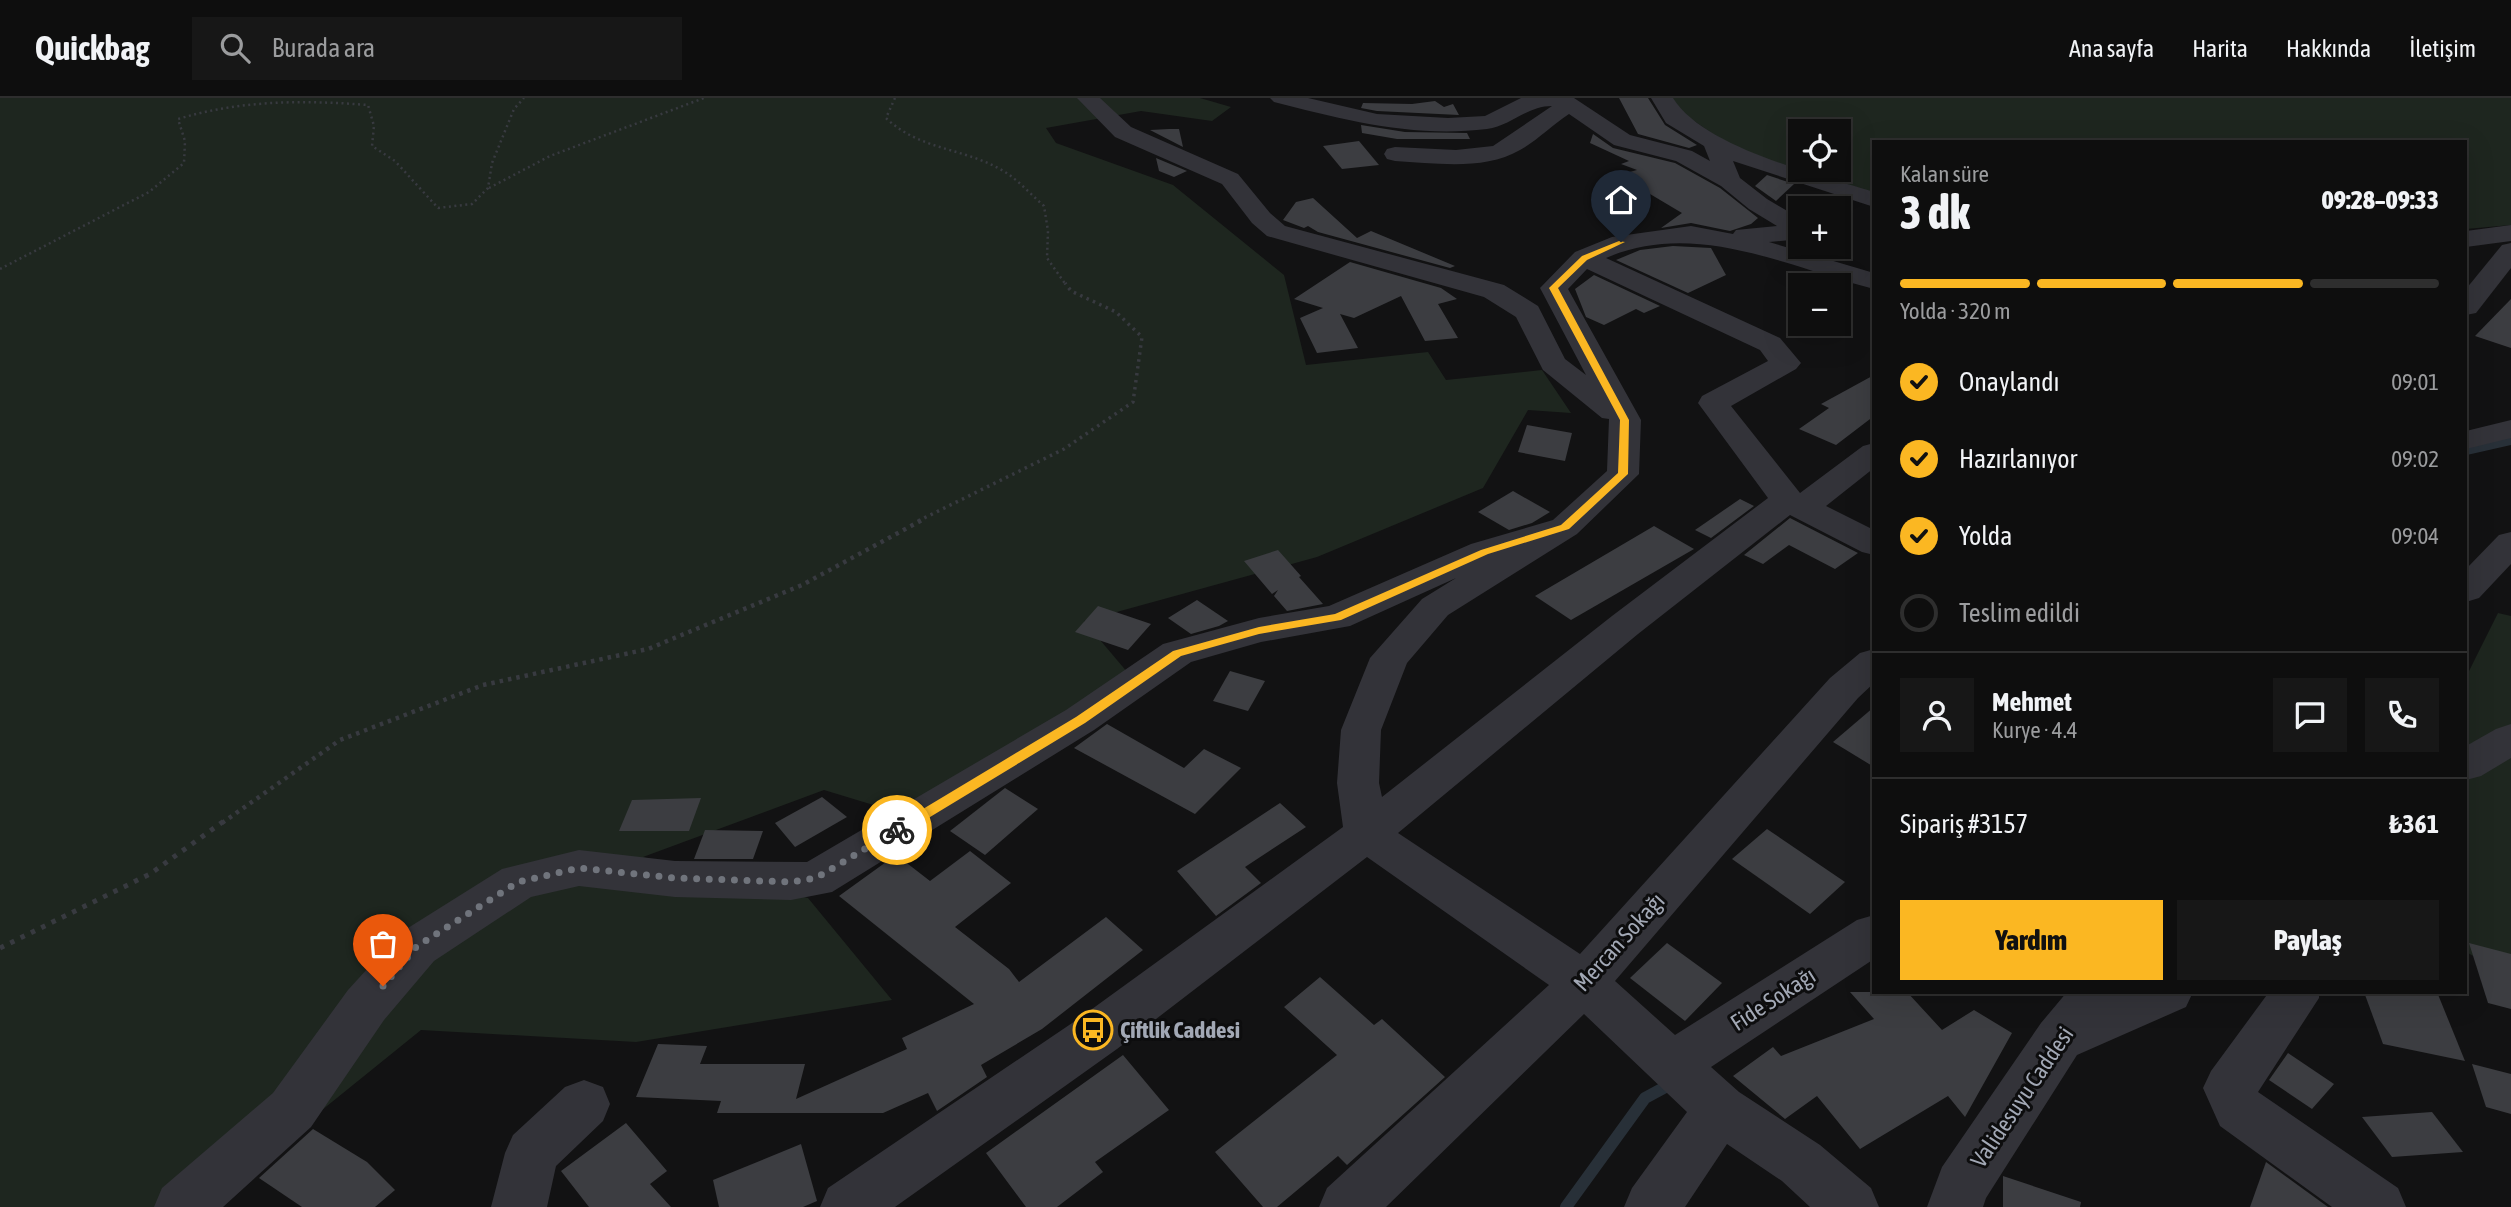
<!DOCTYPE html>
<html lang="tr">
<head>
<meta charset="utf-8">
<style>
	:root { --surface:#0e0e0e; --page:#171717; --text:#f1f3f6; --muted:#9b9c9e; --line:#2e2e2e; --accent:#fbb722 }
	body { margin:0; font-family:"Asap Condensed",sans-serif; background:var(--page); color:var(--text); height:100vh; display:flex; flex-direction:column; font-size:26px; white-space:nowrap }
	* { box-sizing:border-box; margin:0 }
	p { font-size:23px; color:var(--muted) }
	.icon { flex:none; width:38px; height:38px; fill:none; stroke:currentColor; stroke-width:2; stroke-linecap:round; stroke-linejoin:round }
	.map { position:relative; flex:1; overflow:hidden }
	.details { position:absolute; left:1872px; top:42px; width:595px; height:854px; display:flex; flex-direction:column; background:var(--surface); border-radius:0px; box-shadow:0 7px 28px #0002,0 0 0 2px var(--line) }
	.details>* { flex:none }
	.buttons { position:absolute; left:1788px; top:21px; display:grid; gap:14px }
	.buttons a { display:grid; place-items:center; width:63px; height:63px; border-radius:0px; background:var(--surface); box-shadow:0 7px 28px #0002,0 0 0 2px var(--line); font-size:35px }
	.pin { position:absolute; display:grid; place-items:center; width:60px; height:60px; color:#fff; margin:-72px -30px; border-radius:50% 50% 50% 0; rotate:-45deg; box-shadow:0 0 7px #0007 }
	.pin .icon { rotate:45deg }
	.courier { position:absolute; display:grid; place-items:center; width:70px; height:70px; margin:-35px; border:5px solid #fbb722; border-radius:50%; background:#fff; color:#222; box-shadow:0 2px 9px #0007 }
	.headline em { font-style:normal; font-weight:800 }
	.headline div { display:flex; flex-direction:column-reverse }
	.headline { display:flex; align-items:center; justify-content:space-between; height:119px; padding:0 28px }
	h1 { font-size:46px; font-weight:800; line-height:52px }
	.bar { display:grid; grid-template-columns:repeat(4,1fr); gap:10px 7px; align-content:center; height:84px; padding:0 28px }
	.bar i { height:9px; border-radius:5px; background:var(--line) }
	.bar .current { background:var(--accent) }
	.bar p { grid-column:span 4 }
	.line { display:flex; align-items:center; gap:18px; padding:0 28px; border-top:2px solid var(--line) }
	.line div { flex:1 }
	.round { display:grid; place-items:center; flex:none; width:74px; height:74px; border-radius:0px; background:var(--page) }
	ol { padding:0 28px; list-style:none }
	li { display:flex; align-items:center; gap:21px; height:77px }
	li p { margin-inline-start:auto }
	li .icon { padding:7px; border-radius:50%; background:var(--accent); color:#111; stroke-width:4 }
	li:last-child { color:var(--muted) }
	li i { width:38px; height:38px; border:4px solid var(--line); border-radius:50% }
	.button { display:flex; gap:14px; margin-top:auto; padding:14px 28px }
	.button a { flex:1; height:80px; border-radius:0px; background:var(--accent); color:#111; font-size:28px; font-weight:800; line-height:80px; text-align:center }
	.button a+a { background:var(--page); color:var(--text) }
	header { display:flex; align-items:center; gap:42px; box-sizing:border-box; height:98px; padding:0 35px; background:var(--surface); border-bottom:2px solid var(--line) }
	header strong { font-size:33px }
	nav { display:flex; gap:38px; margin-inline-start:auto; font-size:24px }
	.search { width:490px; height:63px; background:var(--page); display:flex; align-items:center; gap:18px; box-sizing:border-box; padding:0 24px; border-radius:0px; color:var(--muted); font-size:26px }
	.map>svg:first-child { display:block }
</style>
</head>
<body>
<header>
<strong>Quickbag</strong>
<div class="search"><svg class="icon" aria-label="search" viewBox="0 0 24 24"><circle cx="10" cy="10" r="6"/><path d="M15 15l6 6"/></svg>Burada ara</div>
<nav><a>Ana sayfa</a><a>Harita</a><a>Hakkında</a><a>İletişim</a></nav>
</header>
<div class="map">
<svg width="2511" height="1109" viewBox="0 0 2511 1109">
	<rect width="100%" height="100%" fill="#121213"/>
	<!-- green -->
	<g fill="#1e261f" fill-rule="evenodd">
		<path d="M0 0H1200L1231 9 1212 23 1141 13 1046 30 1056 45 1173 87 1284 177 1306 267 1428 254 1446 282 1542 272 1571 315 1528 312 1483 390 1317 459 1084 523 1139 588 913 719 824 692 643 759 808 800 892 902 636 944 421 932 202 1109H0Z"/>
		<path d="M1667 0H2511V127L2466 131V44H1874V102L1852 98 1738 53 1668 5ZM1801 33H1839V72H1801Z"/>
		<path d="M2498 515 2511 518V879L2466 854V579Z"/>
	</g>
	<g fill="none" stroke-linecap="round" stroke-linejoin="round">
		<!-- stream-far1 -->
		<path stroke="#283038" stroke-width="8" d="M2466 353 2511 343"/>
		<!-- stream -->
		<path stroke="#283038" stroke-width="12" d="M1566 1109 1645 1000 1671 986"/>
	</g>
	<!-- building -->
	<g fill="#3c3d41">
		<path d="M1619 0H1648L1665 27 1697 47 1689 50 1638 36Z"/>
		<path d="M1435 3 1444 9 1453 6 1459 17 1377 13 1361 10 1363 5 1412 6Z"/>
		<path d="M1361 27 1405 34 1467 35 1470 41H1397L1362 35Z"/>
		<path d="M1179 31 1183 49 1150 32 1169 31Z"/>
		<path d="M1593 36 1613 50 1675 65 1720 90 1758 120 1751 126 1730 133 1691 125 1661 130 1682 115 1618 77 1637 72 1621 66 1629 63 1590 45Z"/>
		<path d="M1359 43 1379 67 1342 71 1323 48Z"/>
		<path d="M1156 60 1187 73 1174 79 1159 73Z"/>
		<path d="M1767 77 1794 86 1776 103 1755 88Z"/>
		<path d="M1313 100 1357 140 1371 133 1455 168 1450 170 1318 134 1308 128 1304 130 1283 122 1296 104Z"/>
		<path d="M1673 148 1711 150 1726 177 1688 195 1616 162 1640 152Z"/>
		<path d="M1350 164 1441 190 1457 201 1438 206 1458 240 1425 243 1401 198 1354 220 1340 216 1358 250 1317 255 1300 220 1323 210 1294 201Z"/>
		<path d="M1594 177 1660 208 1644 215 1636 211 1604 227 1586 219 1575 191Z"/>
		<path d="M2511 201V250L2475 238Z"/>
		<path d="M1874 277V318L1836 347 1799 331 1829 310 1821 306Z"/>
		<path d="M1527 327 1572 335 1565 363 1518 354Z"/>
		<path d="M1513 393 1550 414 1532 425 1509 432 1478 414Z"/>
		<path d="M1740 401 1754 408 1711 440 1695 432Z"/>
		<path d="M1790 420 1858 455 1835 471 1789 447 1763 466 1744 457Z"/>
		<path d="M1654 428 1694 451 1571 522 1535 498Z"/>
		<path d="M1278 452 1301 478 1299 479 1323 506 1287 513 1274 498 1278 492 1272 496 1244 463Z"/>
		<path d="M1197 502 1228 523 1219 528 1191 536 1168 520Z"/>
		<path d="M1098 508 1151 526 1128 552 1075 534Z"/>
		<path d="M1230 573 1265 583 1248 613 1213 603Z"/>
		<path d="M1874 609V669L1833 644Z"/>
		<path d="M1107 626 1184 670 1204 651 1241 670 1195 716 1074 650Z"/>
		<path d="M1005 690 1038 711 985 757 950 733Z"/>
		<path d="M822 699 847 719 795 749 775 725Z"/>
		<path d="M701 700 689 733H619L632 702Z"/>
		<path d="M1280 705 1306 729 1245 769 1261 785 1216 818 1177 773Z"/>
		<path d="M1767 731 1845 784 1810 816 1732 761Z"/>
		<path d="M705 732 763 733 753 761H694Z"/>
		<path d="M970 753 1011 785 955 829 1009 871 1019 884 1106 819 1143 852 1042 931 981 967 987 979 937 1013 928 995 883 1015H717L721 1003 636 999 658 946 707 948 700 966H805L796 1001 907 951 902 940 974 906 839 798 893 759H899L930 783Z"/>
		<path d="M1667 845 1722 885 1685 923 1630 880Z"/>
		<path d="M2469 845 2511 856V911L2488 905Z"/>
		<path d="M1320 879 1374 927 1382 921 1445 979 1347 1067 1338 1058 1277 1109H1263L1215 1054 1337 957 1284 909Z"/>
		<path d="M1850 894H1907L1942 932 1974 912 2012 935 1965 1019 1948 998 1860 1051 1817 998 1785 1021 1733 978 1773 949 1781 958 1874 921Z"/>
		<path d="M2364 894H2437L2465 963 2383 946Z"/>
		<path d="M2288 955 2334 986 2312 1011 2269 982Z"/>
		<path d="M1123 957 1169 1012 1095 1064 1103 1074 1057 1109H1026L986 1055Z"/>
		<path d="M2472 966 2511 976V1016L2486 1009Z"/>
		<path d="M2432 1014 2463 1054 2392 1059 2362 1019Z"/>
		<path d="M626 1025 667 1073 650 1086 671 1109H589L561 1073Z"/>
		<path d="M313 1031 367 1064 395 1092 375 1109H302L259 1080Z"/>
		<path d="M801 1046 817 1103 803 1109H719L713 1082Z"/>
		<path d="M2266 1064 2328 1109H2250Z"/>
		<path d="M2003 1078 2081 1104 2080 1109H2003Z"/>
	</g>
	<g fill="none" stroke-linecap="round" stroke-linejoin="round">
		<!-- path-far3 -->
		<g stroke="#383a40" stroke-width="2.5" stroke-dasharray="2 3.5" stroke-linecap="butt">
			<path d="M895 0 886 20C918 51 961 50 998 70 1016 79 1029 95 1044 108L1048 133 1047 160 1066 187"/>
			<path d="M489 90 550 58 704 0"/>
			<path d="M0 171 149 94 184 65 185 43 178 21C241 2 303 2 368 7L374 28 372 48 395 63 438 110 472 106 488 90 492 65 514 11 524 0"/>
		</g>
		<!-- path-far2 -->
		<path stroke="#383a40" stroke-width="3.5" stroke-dasharray="2.5 4.5" stroke-linecap="butt" d="M918 423 1064 351 1133 304 1142 239 1116 214 1071 193 1065 185"/>
		<!-- path-far1 -->
		<path stroke="#383a40" stroke-width="4.5" stroke-dasharray="3.5 5" stroke-linecap="butt" d="M222 725 340 642 483 587 648 551 802 487 922 422"/>
		<!-- path -->
		<path stroke="#383a40" stroke-width="5" stroke-dasharray="4.5 7" stroke-linecap="butt" d="M0 850 150 776 224 723"/>
		<!-- minor -->
		<g fill="#333339" fill-rule="evenodd">
			<path d="M1077 0H1100L1131 29 1238 76 1270 115 1285 128 1504 187 1538 208 1565 261 1586 277 1540 190 1575 154 1612 139 1691 128 1733 136 1736 132 1777 128 1749 111 1721 88 1676 63 1614 47 1569 16C1552 27 1538 42 1520 52 1484 73 1435 65 1395 63L1387 61 1384 56 1387 51 1395 49 1456 52 1493 48 1552 8C1527 8 1511 28 1487 31 1412 40 1345 22 1274 4L1270 0H1308L1377 16 1448 20 1485 18 1521 0H1574L1630 37 1692 53 1710 63 1704 48 1666 25 1651 0H1673C1704 50 1819 77 1874 94V109L1733 63 1740 80 1767 101 1801 121V141L1769 144 1874 175V191C1787 169 1695 121 1606 160L1780 240 1801 265 1796 271 1731 308 1800 395 1863 348 1874 345V370L1826 408 1874 432V457L1862 454 1790 417 1638 536 1398 735 1580 856 1830 580 1860 555 1874 551V585L1858 600 1615 883 1675 937 1857 822 1874 817V861L1711 969 1739 994 1820 1047 1871 1090 1879 1109H1810L1782 1083 1727 1046 1685 1109H1624L1632 1090 1687 1014 1584 916 1386 1109H1319L1327 1090 1549 887 1367 759 1117 951 895 1109H820L828 1090 1081 919 1343 729 1337 685 1341 632 1370 560 1422 501 1456 480 1350 528 1261 544 1191 564 1094 632 832 794 791 802 675 799 579 788 531 799 434 863 384 922 311 1029 223 1109H154L162 1090 273 995 348 892 400 835 502 771 579 752 675 763 807 764 1066 612 1163 546 1259 520 1329 508 1471 446 1553 422 1607 373 1609 321 1602 320 1543 272 1516 219 1484 199 1267 138 1252 125 1222 86 1115 39ZM1587 171 1760 252 1768 263 1702 298 1698 305 1768 400 1612 518 1382 699 1379 685 1381 632 1407 565 1448 517 1577 436 1639 376 1641 322 1568 191Z"/>
			<path d="M2511 127V143L2466 149V133Z"/>
			<path d="M2511 145V170L2476 215 2466 217V191L2502 147Z"/>
			<path d="M2511 322V340L2466 351V333Z"/>
			<path d="M2511 434V466L2479 500 2466 504V471L2499 437Z"/>
			<path d="M2511 626V660L2481 678 2466 682V648L2496 631Z"/>
			<path d="M2067 894H2193L2186 909 2077 957 1986 1100 1983 1109H1927L1942 1069 2041 925Z"/>
			<path d="M2269 894H2319V900L2258 994 2398 1090 2406 1109H2332L2220 1028 2203 990 2211 973Z"/>
			<path d="M584 982 603 989 610 1006 603 1023 556 1068 547 1109H491L505 1055 513 1037 565 989Z"/>
		</g>
	</g>
	<!-- route -->
	<path fill="#fbb722" d="M1619 143 1625 144 1587 162 1558 190 1629 322 1628 376 1569 431 1488 456 1341 522 1259 536 1181 558 1085 625 902 736H893V729L1076 619 1173 553 1259 529 1335 516 1481 452 1561 427 1618 375 1620 322 1549 190 1582 158Z"/>
	<g fill="none" stroke-linecap="round" stroke-linejoin="round">
		<!-- done -->
		<path stroke="#70747c" stroke-width="7" stroke-dasharray="0 12.6" d="M383 888 416 849 518 784 579 770 675 780 791 784 816 780 897 732"/>
	</g>
	<!-- icons -->
	<defs>
		<symbol id="bus-ring" viewBox="-11 -11 22 22"><circle r="9.5" fill="#0d0d0e" stroke="#fbb722" stroke-width="1.5"/><path d="M-5-6H5V4H4V6H2V4H-2V6H-4V4H-5ZM-3.5-4V0h7V-4ZM-3.5 1.2v1.5H-2V1.2ZM2 1.2v1.5H3.5V1.2Z" fill="#fbb722"/></symbol>
	</defs>
	<g fill-rule="evenodd">
		<use href="#bus-ring" x="1071" y="910" width="44" height="44"/>
	</g>
	<g text-anchor="middle" dominant-baseline="central" stroke-width="6" stroke-linejoin="round" paint-order="stroke">
		<!-- near-street labels -->
		<g font-size="23" fill="#a2a8b5" stroke="#0d0d0e">
			<text transform="translate(1619 844) rotate(-48)">Mercan Sokağı</text>
			<text transform="translate(1773 901) rotate(-33)">Fide Sokağı</text>
			<text transform="translate(2022 999) rotate(-56)">Validesuyu Caddesi</text>
		</g>
		<!-- near-poi labels -->
		<g font-size="23" font-weight="bold" fill="#a2a8b5" stroke="#0d0d0e" text-anchor="start">
			<text x="1120" y="932">Çiftlik Caddesi</text>
		</g>
	</g>
</svg>
<div class="buttons">
<a><svg class="icon" aria-label="locate" viewBox="0 0 24 24"><circle cx="12" cy="12" r="6"/><path d="M12 2v4M12 18v4M2 12h4M18 12h4"/></svg></a>
<a>+</a>
<a>−</a>
</div>
<div class="pin" style="left:383px;top:888px;background:#ea580c"><svg class="icon" aria-label="bag" viewBox="0 0 24 24"><path d="M5 8h14l-1 12H6zM9 8a3 3 0 0 1 6 0"/></svg></div>
<div class="pin" style="left:1621px;top:144px;background:#1f2937"><svg class="icon" aria-label="home" viewBox="0 0 24 24"><path d="M3 11l9-7 9 7M6 9v11h12V9"/></svg></div>
<div class="courier" style="left:897px;top:732px"><svg class="icon" aria-label="bike" viewBox="0 0 24 24"><circle cx="6" cy="16" r="4"/><circle cx="18" cy="16" r="4"/><path d="M6 16l4-8h5l3 8M10 8l3 8H6M13 5h3"/></svg></div>
<section class="details">
<div class="headline"><div><h1>3 dk</h1><p>Kalan süre</p></div><em>09:28–09:33</em></div>
<div class="bar"><i class="current"></i><i class="current"></i><i class="current"></i><i></i><p>Yolda · 320 m</p></div>
<ol>
<li><svg class="icon" aria-label="check" viewBox="0 0 24 24"><path d="M5 12l5 5 9-10"/></svg>Onaylandı<p>09:01</p></li>
<li><svg class="icon" aria-label="check" viewBox="0 0 24 24"><path d="M5 12l5 5 9-10"/></svg>Hazırlanıyor<p>09:02</p></li>
<li><svg class="icon" aria-label="check" viewBox="0 0 24 24"><path d="M5 12l5 5 9-10"/></svg>Yolda<p>09:04</p></li>
<li><i></i>Teslim edildi</li>
</ol>
<div class="line" style="height:126px"><a class="round"><svg class="icon" aria-label="person" viewBox="0 0 24 24"><circle cx="12" cy="8" r="4"/><path d="M4 21q1-7 8-7t8 7"/></svg></a><div><b>Mehmet</b><p>Kurye · 4.4</p></div><a class="round"><svg class="icon" aria-label="chat" viewBox="0 0 24 24"><path d="M4 5h16v11H9l-5 4z"/></svg></a><a class="round"><svg class="icon" aria-label="phone" viewBox="0 0 24 24"><path d="M5 4h4l2 5-3 2q2 4 5 5l2-3 5 2v4C11 20 4 13 5 4z"/></svg></a></div>
<div class="line" style="height:91px"><div>Sipariş #3157</div><b>₺361</b></div>
<div class="button"><a>Yardım</a><a>Paylaş</a></div>
</section>
</div>
</body>
</html>
